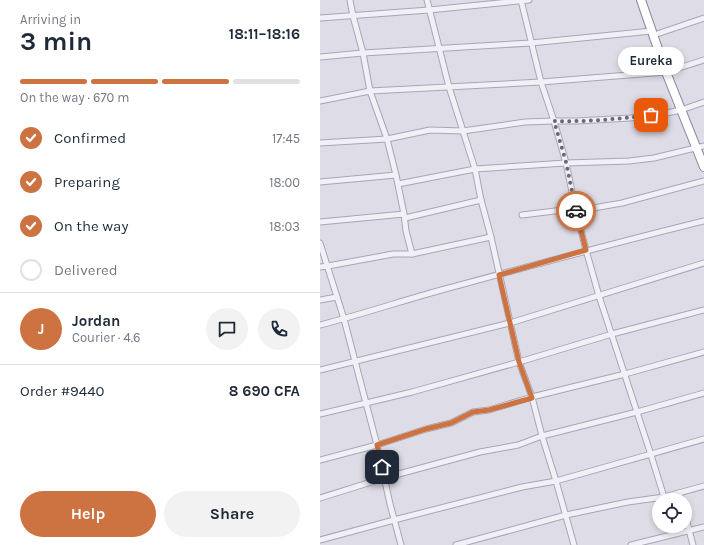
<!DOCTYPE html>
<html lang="en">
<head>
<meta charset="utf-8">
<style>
	:root { --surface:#fff; --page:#f2f2f3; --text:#1f2937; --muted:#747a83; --line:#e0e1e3; --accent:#cd7241 }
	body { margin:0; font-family:Karla,sans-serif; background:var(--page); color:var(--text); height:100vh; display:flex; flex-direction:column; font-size:15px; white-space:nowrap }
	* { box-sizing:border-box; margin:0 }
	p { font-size:13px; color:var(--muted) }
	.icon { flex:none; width:22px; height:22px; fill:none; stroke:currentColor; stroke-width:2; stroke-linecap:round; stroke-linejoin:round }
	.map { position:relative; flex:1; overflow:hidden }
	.sheet { display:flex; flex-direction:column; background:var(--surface); width:320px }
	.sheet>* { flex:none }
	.buttons { position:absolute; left:332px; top:493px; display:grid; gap:8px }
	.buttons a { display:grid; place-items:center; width:40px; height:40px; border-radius:50%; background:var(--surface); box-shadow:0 2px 6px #0003; font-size:20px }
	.pin { position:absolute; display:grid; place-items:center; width:34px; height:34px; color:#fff; margin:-17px; border-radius:8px; box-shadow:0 2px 6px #0006 }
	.courier { position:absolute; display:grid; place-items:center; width:40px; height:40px; margin:-20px; border:3px solid #cd7241; border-radius:50%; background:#fff; color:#222; box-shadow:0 1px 5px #0007 }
	.bubble { position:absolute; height:28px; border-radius:14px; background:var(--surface); box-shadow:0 2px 6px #0003; font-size:13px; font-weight:700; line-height:28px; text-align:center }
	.head em { font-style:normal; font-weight:700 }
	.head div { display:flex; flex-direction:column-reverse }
	.head { display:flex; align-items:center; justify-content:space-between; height:68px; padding:0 20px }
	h1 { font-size:26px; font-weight:700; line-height:30px }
	.bar { display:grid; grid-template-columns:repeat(4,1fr); gap:6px 4px; align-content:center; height:48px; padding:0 20px }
	.bar i { height:5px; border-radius:3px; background:var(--line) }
	.bar .selected { background:var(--accent) }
	.bar p { grid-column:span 4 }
	.line { display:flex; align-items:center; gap:10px; padding:0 20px; border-top:1px solid var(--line) }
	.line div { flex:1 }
	.round { display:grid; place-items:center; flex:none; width:42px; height:42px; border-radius:21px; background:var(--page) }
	ol { padding:0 20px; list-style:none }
	li { display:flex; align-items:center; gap:12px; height:44px }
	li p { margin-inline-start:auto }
	li .icon { padding:4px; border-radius:50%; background:var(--accent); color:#fff; stroke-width:4 }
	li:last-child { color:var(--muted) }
	li i { width:22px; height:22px; border:2px solid var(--line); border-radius:50% }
	.action { display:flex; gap:8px; margin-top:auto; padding:8px 20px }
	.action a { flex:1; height:46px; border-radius:24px; background:var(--accent); color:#fff; font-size:16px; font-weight:700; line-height:46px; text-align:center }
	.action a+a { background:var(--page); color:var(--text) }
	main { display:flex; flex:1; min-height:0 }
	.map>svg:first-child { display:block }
</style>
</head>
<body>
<main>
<section class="sheet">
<div class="head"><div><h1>3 min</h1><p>Arriving in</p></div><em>18:11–18:16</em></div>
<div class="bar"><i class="selected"></i><i class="selected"></i><i class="selected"></i><i></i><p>On the way · 670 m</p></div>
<ol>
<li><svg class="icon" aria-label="check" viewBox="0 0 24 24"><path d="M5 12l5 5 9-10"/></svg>Confirmed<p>17:45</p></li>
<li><svg class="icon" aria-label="check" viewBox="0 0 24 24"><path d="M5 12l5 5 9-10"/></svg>Preparing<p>18:00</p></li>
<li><svg class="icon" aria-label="check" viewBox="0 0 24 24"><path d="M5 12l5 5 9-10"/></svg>On the way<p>18:03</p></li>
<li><i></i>Delivered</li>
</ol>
<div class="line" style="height:72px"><b class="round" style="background:var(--accent);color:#fff">J</b><div><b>Jordan</b><p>Courier · 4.6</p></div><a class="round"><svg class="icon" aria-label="chat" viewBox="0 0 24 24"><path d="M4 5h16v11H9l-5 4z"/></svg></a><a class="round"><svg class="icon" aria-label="phone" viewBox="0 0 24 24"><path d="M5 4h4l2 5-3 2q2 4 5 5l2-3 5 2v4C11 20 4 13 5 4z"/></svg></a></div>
<div class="line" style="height:52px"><div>Order #9440</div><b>8 690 CFA</b></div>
<div class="action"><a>Help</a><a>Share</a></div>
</section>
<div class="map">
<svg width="384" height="545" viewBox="0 0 384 545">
	<rect width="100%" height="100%" fill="#dedde7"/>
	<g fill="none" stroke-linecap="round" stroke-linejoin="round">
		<defs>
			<g id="minor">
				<path d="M30 0 33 16 43 53 50 91 67 139 76 175 84 214 86 231 92 254"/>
				<path d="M107 0 129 87 155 169 161 200 171 237 199 362 212 397 222 436 236 481 254 545"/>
				<path d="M201 0 221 82 234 121 246 163 256 211 266 250 279 296 331 455 344 497"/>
				<path d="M0 18 109 10 209 0"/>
				<path d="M334 35 384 18"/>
				<path d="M0 57 43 53 211 43 332 31"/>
				<path d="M0 101 50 91 221 82 346 72 384 60"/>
				<path d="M0 143 67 139 110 130 143 131 205 122 234 121H257L310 118 342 114 361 110 384 102"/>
				<path d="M0 182 76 175"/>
				<path d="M78 184 155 169 246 163 309 161 334 158 384 146"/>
				<path d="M256 211 302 203 384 181"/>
				<path d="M202 215 243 210 255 207"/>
				<path d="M85 218 161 200"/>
				<path d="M0 222 84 214"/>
				<path d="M0 243 24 319 57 445 70 504 81 545"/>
				<path d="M0 267 8 266 73 254H92L171 237"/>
				<path d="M0 300 17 297"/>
				<path d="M0 325C47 313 93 297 140 285 221 263 302 241 384 221"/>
				<path d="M0 370 190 323 384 263"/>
				<path d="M0 414 92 392 199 362 292 334 384 310"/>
				<path d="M0 460 57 445 106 429 131 423 153 412 169 410 212 397 305 374 384 352"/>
				<path d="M359 493 361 500"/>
				<path d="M0 498 64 478 160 452 198 445 222 436 317 412 384 393"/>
				<path d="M365 515 373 545"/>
				<path d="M0 540 74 520 202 487 236 481 384 439"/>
				<path d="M136 545 246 515 308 502 344 497 384 486"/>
				<path d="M311 545 384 527"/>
			</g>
			<path id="trunk" d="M321 0 346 72 384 167"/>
		</defs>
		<!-- minor casing -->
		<use href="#minor" stroke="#a8a6b4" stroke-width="7"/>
		<!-- trunk casing -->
		<use href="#trunk" stroke="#87859e" stroke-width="10"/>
		<!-- minor -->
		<use href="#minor" stroke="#f1f0f6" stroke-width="5"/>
		<!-- trunk -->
		<use href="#trunk" stroke="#fff" stroke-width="8"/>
	</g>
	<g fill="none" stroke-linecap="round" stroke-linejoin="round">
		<!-- done -->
		<path stroke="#696779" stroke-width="4" stroke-dasharray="0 7.2" d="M256 211 246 162 234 121C266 122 299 119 331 115"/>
		<!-- route -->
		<path stroke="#cd7241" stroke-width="5" d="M62 467 57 445 106 429 131 423 153 412 169 410 212 398 199 362 179 275 266 250 256 211"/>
	</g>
</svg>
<div class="buttons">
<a><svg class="icon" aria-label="locate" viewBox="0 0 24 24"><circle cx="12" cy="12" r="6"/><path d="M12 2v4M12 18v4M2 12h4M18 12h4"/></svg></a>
</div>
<div class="pin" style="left:331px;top:115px;background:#ea580c"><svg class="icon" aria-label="bag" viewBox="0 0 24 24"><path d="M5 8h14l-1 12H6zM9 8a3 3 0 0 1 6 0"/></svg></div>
<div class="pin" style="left:62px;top:467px;background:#1f2937"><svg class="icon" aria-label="home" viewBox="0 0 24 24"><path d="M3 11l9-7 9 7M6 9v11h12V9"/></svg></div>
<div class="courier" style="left:256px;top:211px"><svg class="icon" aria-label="car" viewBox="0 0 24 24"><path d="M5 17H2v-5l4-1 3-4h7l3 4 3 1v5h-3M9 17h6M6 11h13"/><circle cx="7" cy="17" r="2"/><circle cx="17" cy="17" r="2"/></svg></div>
<div class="bubble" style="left:298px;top:47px;width:66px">Eureka</div>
</div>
</main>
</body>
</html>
